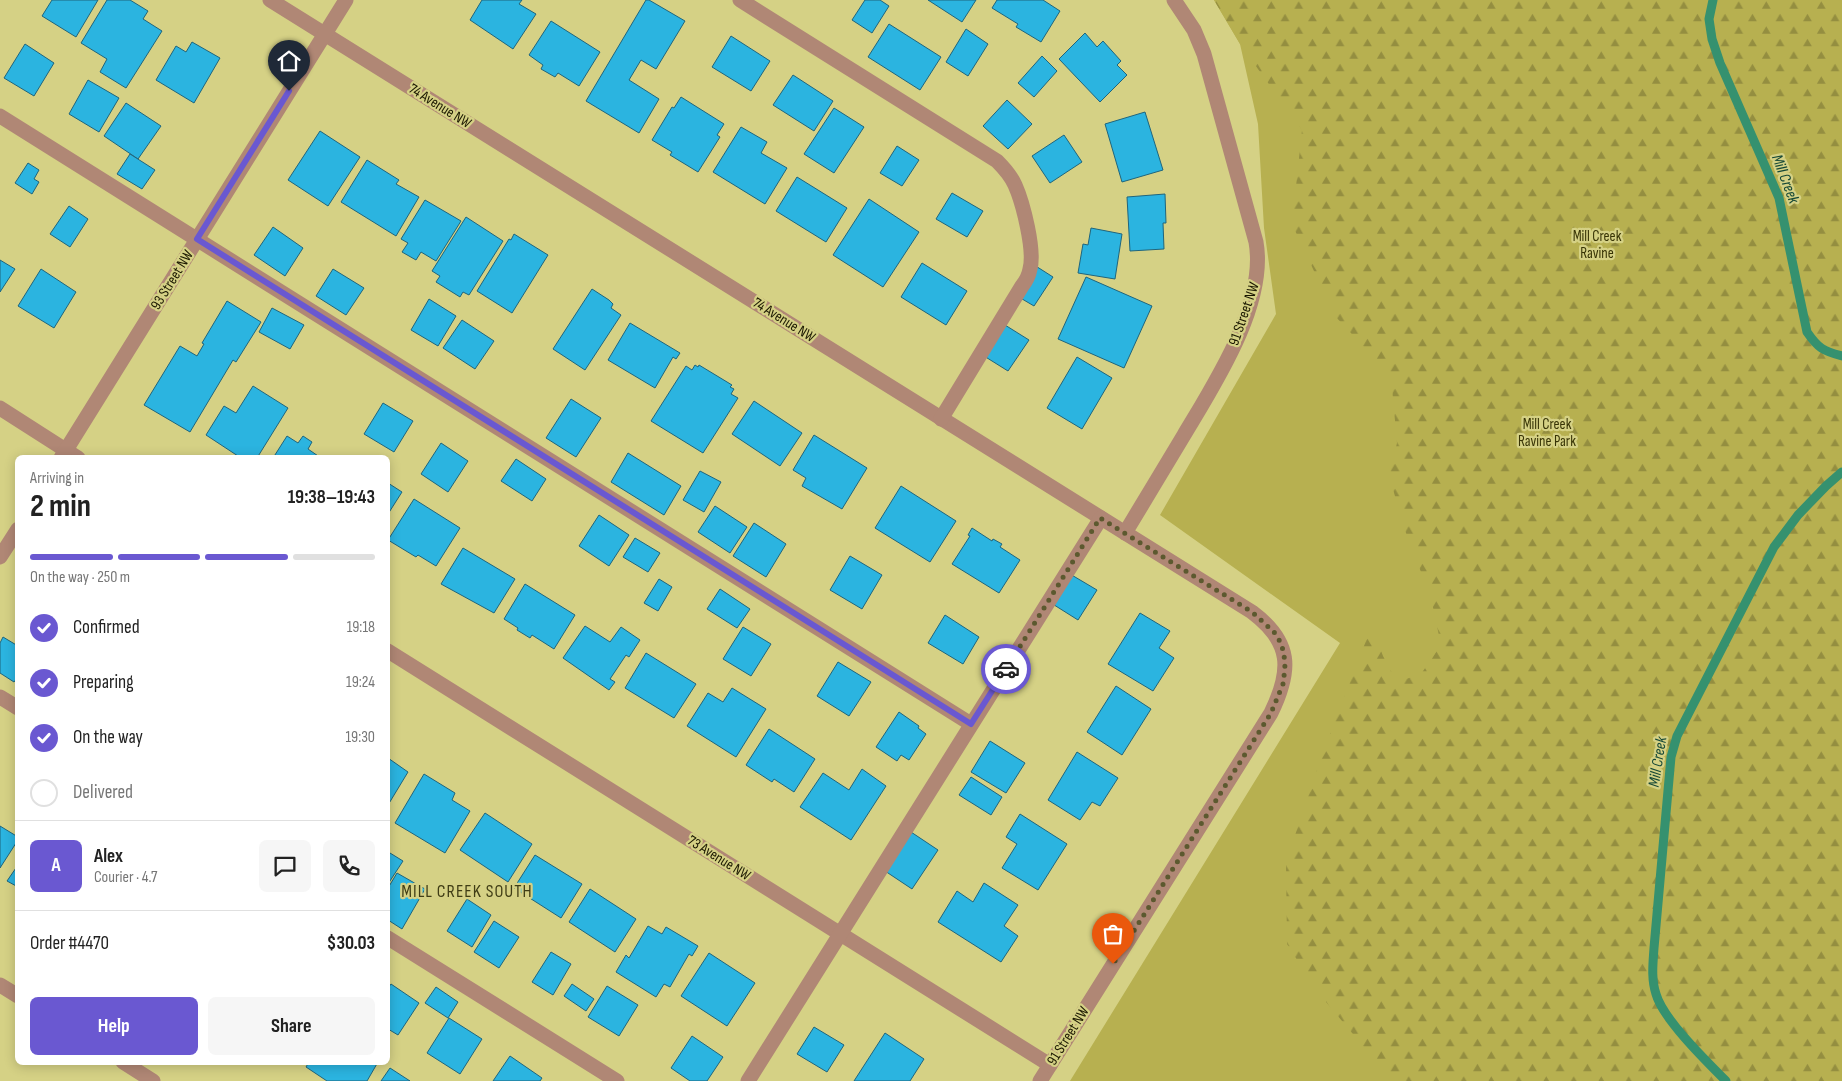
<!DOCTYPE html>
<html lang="en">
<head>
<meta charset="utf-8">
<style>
	:root { --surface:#fff; --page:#f6f6f6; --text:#222; --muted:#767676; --line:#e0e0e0; --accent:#6a58d1 }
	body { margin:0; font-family:"Sofia Sans Condensed",sans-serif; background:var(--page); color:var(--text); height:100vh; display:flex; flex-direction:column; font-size:19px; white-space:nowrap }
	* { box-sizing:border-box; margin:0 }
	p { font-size:16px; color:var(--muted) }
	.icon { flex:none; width:28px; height:28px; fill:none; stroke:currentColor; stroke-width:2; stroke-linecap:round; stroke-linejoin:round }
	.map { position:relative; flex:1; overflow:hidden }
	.sheet { position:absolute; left:15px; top:455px; width:375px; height:610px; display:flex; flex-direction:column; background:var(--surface); border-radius:8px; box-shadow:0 2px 12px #0003 }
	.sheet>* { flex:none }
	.pin { position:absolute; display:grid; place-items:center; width:42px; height:42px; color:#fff; margin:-51px -21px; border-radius:50% 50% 50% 0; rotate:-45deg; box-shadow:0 0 5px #0007 }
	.pin .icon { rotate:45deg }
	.courier { position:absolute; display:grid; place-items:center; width:50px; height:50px; margin:-25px; border:4px solid #6a58d1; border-radius:50%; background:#fff; color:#222; box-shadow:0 1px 6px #0007 }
	.summary em { font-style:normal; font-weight:700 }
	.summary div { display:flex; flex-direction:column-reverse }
	.summary { display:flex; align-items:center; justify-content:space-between; height:85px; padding:0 15px }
	h1 { font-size:32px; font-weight:700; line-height:38px }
	.bar { display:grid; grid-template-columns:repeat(4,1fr); gap:8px 5px; align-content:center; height:60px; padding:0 15px }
	.bar i { height:6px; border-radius:4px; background:var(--line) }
	.bar .current { background:var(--accent) }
	.bar p { grid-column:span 4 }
	.line { display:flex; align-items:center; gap:12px; padding:0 15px; border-top:1px solid var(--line) }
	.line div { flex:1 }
	.round { display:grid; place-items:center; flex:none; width:52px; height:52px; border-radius:8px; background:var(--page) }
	ol { padding:0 15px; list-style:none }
	li { display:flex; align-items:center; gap:15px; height:55px }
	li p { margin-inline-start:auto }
	li .icon { padding:5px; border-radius:50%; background:var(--accent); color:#fff; stroke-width:4 }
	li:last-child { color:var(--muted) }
	li i { width:28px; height:28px; border:2px solid var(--line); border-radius:50% }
	.action { display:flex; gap:10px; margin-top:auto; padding:10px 15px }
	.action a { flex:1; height:58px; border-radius:8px; background:var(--accent); color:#fff; font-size:20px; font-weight:700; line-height:58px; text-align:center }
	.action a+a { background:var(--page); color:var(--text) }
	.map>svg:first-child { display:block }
</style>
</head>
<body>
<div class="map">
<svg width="1842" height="1081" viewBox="0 0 1842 1081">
	<defs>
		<pattern id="forest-firs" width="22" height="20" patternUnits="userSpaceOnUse" patternTransform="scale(1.25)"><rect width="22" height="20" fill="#b7b050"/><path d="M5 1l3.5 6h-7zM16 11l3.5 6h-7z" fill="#948e40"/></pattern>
	</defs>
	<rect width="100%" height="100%" fill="#d5d185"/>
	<!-- green -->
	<path fill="#b7b050" d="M1214 0H1842V1081H1070L1340 643 1160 515 1276 314 1264 228 1258 124 1240 44Z"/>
	<!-- forest -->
	<path fill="url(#forest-firs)" d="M1214 0H1842V1081H1390L1389 1077 1316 990 1287 944 1286 862 1322 755 1372 625 1383 656 1397 682 1421 674 1441 645 1431 598 1406 533 1389 476 1397 443 1391 376 1335 316 1292 224 1302 130 1240 44Z"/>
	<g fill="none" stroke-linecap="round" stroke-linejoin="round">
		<!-- stream -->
		<g stroke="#35916f" stroke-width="9">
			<path d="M1713 0 1709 19 1712 39 1720 63 1779 198 1807 332C1818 348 1823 351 1842 356"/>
			<path d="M1726 1081C1706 1061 1663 1019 1656 994 1651 979 1653 963 1654 948L1671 757 1677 736 1774 547 1798 515 1826 486 1842 472"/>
		</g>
	</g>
	<!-- building -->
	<g fill="#2bb4e0" stroke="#1f657d">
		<path d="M52 0H98L76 37 42 16Z"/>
		<path d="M107 0H130L148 11 143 19 162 31 126 88 100 72 107 59 81 43Z"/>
		<path d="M482 0H522L519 4 536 14 513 49 470 20Z"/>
		<path d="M646 0H649L685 21 656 69 641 60 629 80 659 99 639 133 586 101Z"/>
		<path d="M865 0H880L889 6 872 33 852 20Z"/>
		<path d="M928 0H976L962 22Z"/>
		<path d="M997 0H1043L1060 11 1041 42 1016 27 1018 24 992 8Z"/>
		<path d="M551 21 600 52 579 86 558 73 555 77 541 69 543 65 529 55Z"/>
		<path d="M889 24 941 57 920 90 868 57Z"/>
		<path d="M966 29 988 44 968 76 946 62Z"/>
		<path d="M1085 33 1097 47 1103 41 1121 61 1117 65 1127 75 1100 102 1059 59Z"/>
		<path d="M731 36 770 61 751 91 712 67Z"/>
		<path d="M192 42 220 58 194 103 156 80 176 46 186 52Z"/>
		<path d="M25 44 54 63 34 96 4 78Z"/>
		<path d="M1042 56 1057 71 1034 97 1018 83Z"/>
		<path d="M793 75 833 101 814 131 773 105Z"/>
		<path d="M88 80 119 98 99 132 69 114Z"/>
		<path d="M681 97 724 124 717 135 720 137 698 172 670 155 672 152 652 140 672 107 674 108Z"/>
		<path d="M1007 100 1032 124 1008 149 983 126Z"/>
		<path d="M126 103 161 126 138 159 104 136Z"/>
		<path d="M834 108 864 127 834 173 804 154Z"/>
		<path d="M1145 112 1163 170 1122 182 1105 124Z"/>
		<path d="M741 127 767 142 761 153 787 168 765 204 713 172Z"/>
		<path d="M320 131 360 157 328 206 288 180Z"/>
		<path d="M1064 135 1082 162 1050 183 1032 156Z"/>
		<path d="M897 146 919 160 902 186 880 173Z"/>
		<path d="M130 154 155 170 142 189 117 174Z"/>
		<path d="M367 160 399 180 396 184 419 197 396 236 341 202Z"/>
		<path d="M28 163 39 170 34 179 39 182 32 194 15 183Z"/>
		<path d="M797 177 847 208 826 242 776 211Z"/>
		<path d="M952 193 983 211 967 237 936 219Z"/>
		<path d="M1165 194 1166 223H1163L1164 249 1130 251 1127 197Z"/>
		<path d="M869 199 919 232 883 287 833 255Z"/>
		<path d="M425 200 461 221 436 261 421 252 416 260 402 252 408 243 401 239Z"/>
		<path d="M69 206 88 219 70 247 50 234Z"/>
		<path d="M466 217 503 241 469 295 463 292 460 297 436 282 440 276 432 271Z"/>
		<path d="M273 227 303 248 285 276 254 255Z"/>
		<path d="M1091 228 1122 234 1115 279 1078 273 1083 244 1088 245Z"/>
		<path d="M514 234 548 255 512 313 477 291 509 239 511 240Z"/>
		<path d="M0 260 15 269 0 292Z"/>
		<path d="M922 263 967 291 946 325 901 297Z"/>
		<path d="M1031 263 1053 277 1034 306 1012 293Z"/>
		<path d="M41 269 76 292 54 328 18 306Z"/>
		<path d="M333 269 364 288 346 315 316 296Z"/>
		<path d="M1086 277 1152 306 1124 368 1058 339Z"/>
		<path d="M592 289 609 300 613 304 611 308 621 315 585 370 553 349Z"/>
		<path d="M429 299 456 316 438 346 411 330Z"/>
		<path d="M227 301 261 322 236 362 233 360 190 432 144 405 180 346 197 356 204 344 202 343Z"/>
		<path d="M272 308 304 325 290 349 259 332Z"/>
		<path d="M462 320 494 341 475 369 443 348Z"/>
		<path d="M630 323 680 353 676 359 673 357 655 388 608 360Z"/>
		<path d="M1005 325 1029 340 1008 371 984 356Z"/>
		<path d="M1077 357 1112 378 1082 429 1047 408Z"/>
		<path d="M695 365 698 367 699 365 732 385 730 387 734 389 731 394 738 398 703 453 651 421 686 366 692 370Z"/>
		<path d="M253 386 288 408 257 458H241L206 435 224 406 236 413Z"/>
		<path d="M571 399 601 418 576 457 546 438Z"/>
		<path d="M754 401 802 433 780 466 732 434Z"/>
		<path d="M383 403 413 421 394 452 364 434Z"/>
		<path d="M814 435 867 468 842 509 802 486 806 478 793 470Z"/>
		<path d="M287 436 298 443 303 436 312 442 308 449 321 458H273Z"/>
		<path d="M441 443 468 461 448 492 421 474Z"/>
		<path d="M628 453 681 486 664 515 611 482Z"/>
		<path d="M516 459 546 479 532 501 501 481Z"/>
		<path d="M700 471 721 482 704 512 683 500Z"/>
		<path d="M388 483 402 492 388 514Z"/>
		<path d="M901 486 956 521 930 562 875 528Z"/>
		<path d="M414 499 460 528 436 566 418 555 416 557 388 540Z"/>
		<path d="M715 506 747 527 730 553 698 532Z"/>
		<path d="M599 515 629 535 609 566 579 546Z"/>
		<path d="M754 523 786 544 766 577 733 556Z"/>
		<path d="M972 528 992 541 993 539 1002 544 1000 547 1020 560 999 593 952 564 970 536 968 535Z"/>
		<path d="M635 538 660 553 648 572 623 557Z"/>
		<path d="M463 548 515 579 494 613 441 584Z"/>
		<path d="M850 556 882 575 862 609 830 590Z"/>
		<path d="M1070 574 1097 590 1078 620 1051 603Z"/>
		<path d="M659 579 672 587 658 611 644 603Z"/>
		<path d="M525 584 575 615 554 649 532 635 530 638 517 630 518 628 504 619Z"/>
		<path d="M720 589 750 609 737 628 707 609Z"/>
		<path d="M1140 613 1170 631 1159 648 1174 658 1153 691 1108 664Z"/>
		<path d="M945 615 979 637 963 664 928 643Z"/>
		<path d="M585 626 610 642 621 627 640 640 629 657 626 655 610 679 615 682 609 690 563 658Z"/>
		<path d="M743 627 771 644 751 676 723 659Z"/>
		<path d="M3 637 18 646V677L14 682 0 673V643Z"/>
		<path d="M646 653 696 684 674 718 625 688Z"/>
		<path d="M838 662 871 682 849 716 817 696Z"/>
		<path d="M1116 686 1151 709 1122 755 1087 732Z"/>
		<path d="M732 688 766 709 736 757 687 726 708 693 723 702Z"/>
		<path d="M899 712 919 726 918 728 926 734 909 760 901 755 897 761 876 747Z"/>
		<path d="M769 729 815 759 794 792 774 779 772 782 746 765Z"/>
		<path d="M990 741 1025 763 1006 793 971 772Z"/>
		<path d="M1077 752 1118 778 1100 806 1092 802 1080 820 1048 800Z"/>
		<path d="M388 754 389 755 388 758 408 772 388 805Z"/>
		<path d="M862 769 886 786 851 840 800 807 823 773 849 790Z"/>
		<path d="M424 774 455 793 452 800 470 811 445 853 395 823Z"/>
		<path d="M971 777 1002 797 991 815 959 795Z"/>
		<path d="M485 813 532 844 508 882 460 850Z"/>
		<path d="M1020 814 1067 844 1038 890 1002 868 1017 844 1006 837Z"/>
		<path d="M0 826 18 837V840L0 868Z"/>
		<path d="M908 830 938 850 912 889 882 869Z"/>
		<path d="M390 853 403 861 388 884V857Z"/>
		<path d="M535 855 582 884 561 918 514 888Z"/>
		<path d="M18 865V887L7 881Z"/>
		<path d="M397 873 425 889 402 929 388 920V888Z"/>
		<path d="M984 883 1018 905 1004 926 1018 936 1001 962 938 922 957 891 973 902Z"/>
		<path d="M590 889 636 919 615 952 569 922Z"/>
		<path d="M467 899 491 915 472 947 447 931Z"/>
		<path d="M494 921 519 937 499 968 474 952Z"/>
		<path d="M648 926 662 934 666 927 698 946 692 956 689 954 670 987 664 984 656 997 616 972 626 955 629 958Z"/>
		<path d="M551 952 571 964 553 995 532 982Z"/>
		<path d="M709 953 755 983 727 1026 681 996Z"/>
		<path d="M391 984 419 1003 398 1035 388 1029V988Z"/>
		<path d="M572 984 594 999 586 1011 564 996Z"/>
		<path d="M607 986 638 1005 619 1036 588 1017Z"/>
		<path d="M436 987 458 1002 448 1018 425 1003Z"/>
		<path d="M449 1018 482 1039 460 1074 427 1053Z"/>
		<path d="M814 1027 844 1045 827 1072 797 1054Z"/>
		<path d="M885 1033 924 1059 910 1081H854Z"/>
		<path d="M692 1036 723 1057 707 1081H690L671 1068Z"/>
		<path d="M510 1056 542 1078 540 1081H493Z"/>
		<path d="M309 1062H378L367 1081H327L306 1067Z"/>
		<path d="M390 1068 410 1081H381Z"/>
	</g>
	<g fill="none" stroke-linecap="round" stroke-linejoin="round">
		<!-- minor -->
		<g stroke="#b08775" stroke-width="15">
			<path d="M270 0 1252 612C1292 642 1292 670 1271 713L1040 1081"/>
			<path d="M740 0 997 161C1004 168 1011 176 1015 185 1023 203 1035 250 1030 269 1029 275 1026 281 1022 286L941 419"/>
			<path d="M0 116 971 724"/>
			<path d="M0 408 78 458"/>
			<path d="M61 458 346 0"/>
			<path d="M1125 533C1145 500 1164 468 1184 435 1215 383 1267 304 1256 242L1204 54 1194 30 1174 0"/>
			<path d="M0 557 18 529"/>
			<path d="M388 651 1050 1065"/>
			<path d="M0 697 18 708"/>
			<path d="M388 938 617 1081"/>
			<path d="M0 985 18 996"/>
			<path d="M123 1062 153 1081"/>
			<path d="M748 1081 1101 518"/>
		</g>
	</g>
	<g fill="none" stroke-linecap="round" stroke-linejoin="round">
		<!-- done -->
		<path stroke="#5c592f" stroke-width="5" stroke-dasharray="0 9" d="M1006 669 1100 518 1252 612 1274 632 1281 643 1284 654 1285 668 1283 684 1271 713 1113 964"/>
		<!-- route -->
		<path stroke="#6a58d1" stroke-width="6" d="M289 91 197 239 971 724 1006 669"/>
	</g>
	<g text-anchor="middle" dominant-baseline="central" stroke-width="4.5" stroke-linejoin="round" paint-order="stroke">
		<!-- street labels -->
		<g font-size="15" fill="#1b1800" stroke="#d5d185">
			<text transform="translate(440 106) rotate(32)">74 Avenue NW</text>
			<text transform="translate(172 280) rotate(-58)">93 Street NW</text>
			<text transform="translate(1244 314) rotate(-71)">91 Street NW</text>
			<text transform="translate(784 320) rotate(32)">74 Avenue NW</text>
			<text transform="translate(719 858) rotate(32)">73 Avenue NW</text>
			<text transform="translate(1068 1036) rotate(-58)">91 Street NW</text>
		</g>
		<!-- park labels -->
		<g font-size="15" fill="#373305" stroke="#d5d185">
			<text x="1597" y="236">Mill Creek<tspan x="1597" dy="17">Ravine</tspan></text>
			<text x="1547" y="424">Mill Creek<tspan x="1547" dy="17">Ravine Park</tspan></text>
		</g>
		<!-- water labels -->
		<g font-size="16" font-style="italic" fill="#164836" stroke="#d5d185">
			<text transform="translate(1785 179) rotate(69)">Mill Creek</text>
			<text transform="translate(1658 762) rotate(-81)">Mill Creek</text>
		</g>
		<!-- quarter labels -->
		<g font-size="18" letter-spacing="1" fill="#403d15" stroke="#d5d185">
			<text x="467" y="891">MILL CREEK SOUTH</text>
		</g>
	</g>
</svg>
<div class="pin" style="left:1113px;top:964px;background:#ea580c"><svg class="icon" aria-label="bag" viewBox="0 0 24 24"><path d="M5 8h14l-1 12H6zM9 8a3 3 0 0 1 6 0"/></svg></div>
<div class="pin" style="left:289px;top:91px;background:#1f2937"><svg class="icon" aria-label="home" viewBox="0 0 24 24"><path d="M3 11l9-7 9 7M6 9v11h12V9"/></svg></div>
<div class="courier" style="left:1006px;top:669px"><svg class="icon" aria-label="car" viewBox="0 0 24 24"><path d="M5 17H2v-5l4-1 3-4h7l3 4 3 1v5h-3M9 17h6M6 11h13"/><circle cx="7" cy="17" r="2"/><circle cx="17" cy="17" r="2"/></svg></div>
<section class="sheet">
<div class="summary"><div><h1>2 min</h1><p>Arriving in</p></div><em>19:38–19:43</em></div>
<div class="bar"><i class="current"></i><i class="current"></i><i class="current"></i><i></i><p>On the way · 250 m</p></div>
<ol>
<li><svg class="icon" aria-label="check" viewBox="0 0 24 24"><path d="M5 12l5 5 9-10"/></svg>Confirmed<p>19:18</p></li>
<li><svg class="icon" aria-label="check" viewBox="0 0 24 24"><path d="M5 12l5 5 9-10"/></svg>Preparing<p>19:24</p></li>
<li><svg class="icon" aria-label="check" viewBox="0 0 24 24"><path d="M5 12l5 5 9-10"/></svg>On the way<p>19:30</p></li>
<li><i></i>Delivered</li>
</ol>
<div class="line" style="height:90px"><b class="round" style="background:var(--accent);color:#fff">A</b><div><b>Alex</b><p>Courier · 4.7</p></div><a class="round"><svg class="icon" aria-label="chat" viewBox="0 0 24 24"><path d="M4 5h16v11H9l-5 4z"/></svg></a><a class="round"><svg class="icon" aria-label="phone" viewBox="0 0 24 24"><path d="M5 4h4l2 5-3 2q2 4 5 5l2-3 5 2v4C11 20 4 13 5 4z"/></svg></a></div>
<div class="line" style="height:65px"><div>Order #4470</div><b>$30.03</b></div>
<div class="action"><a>Help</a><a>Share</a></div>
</section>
</div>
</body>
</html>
